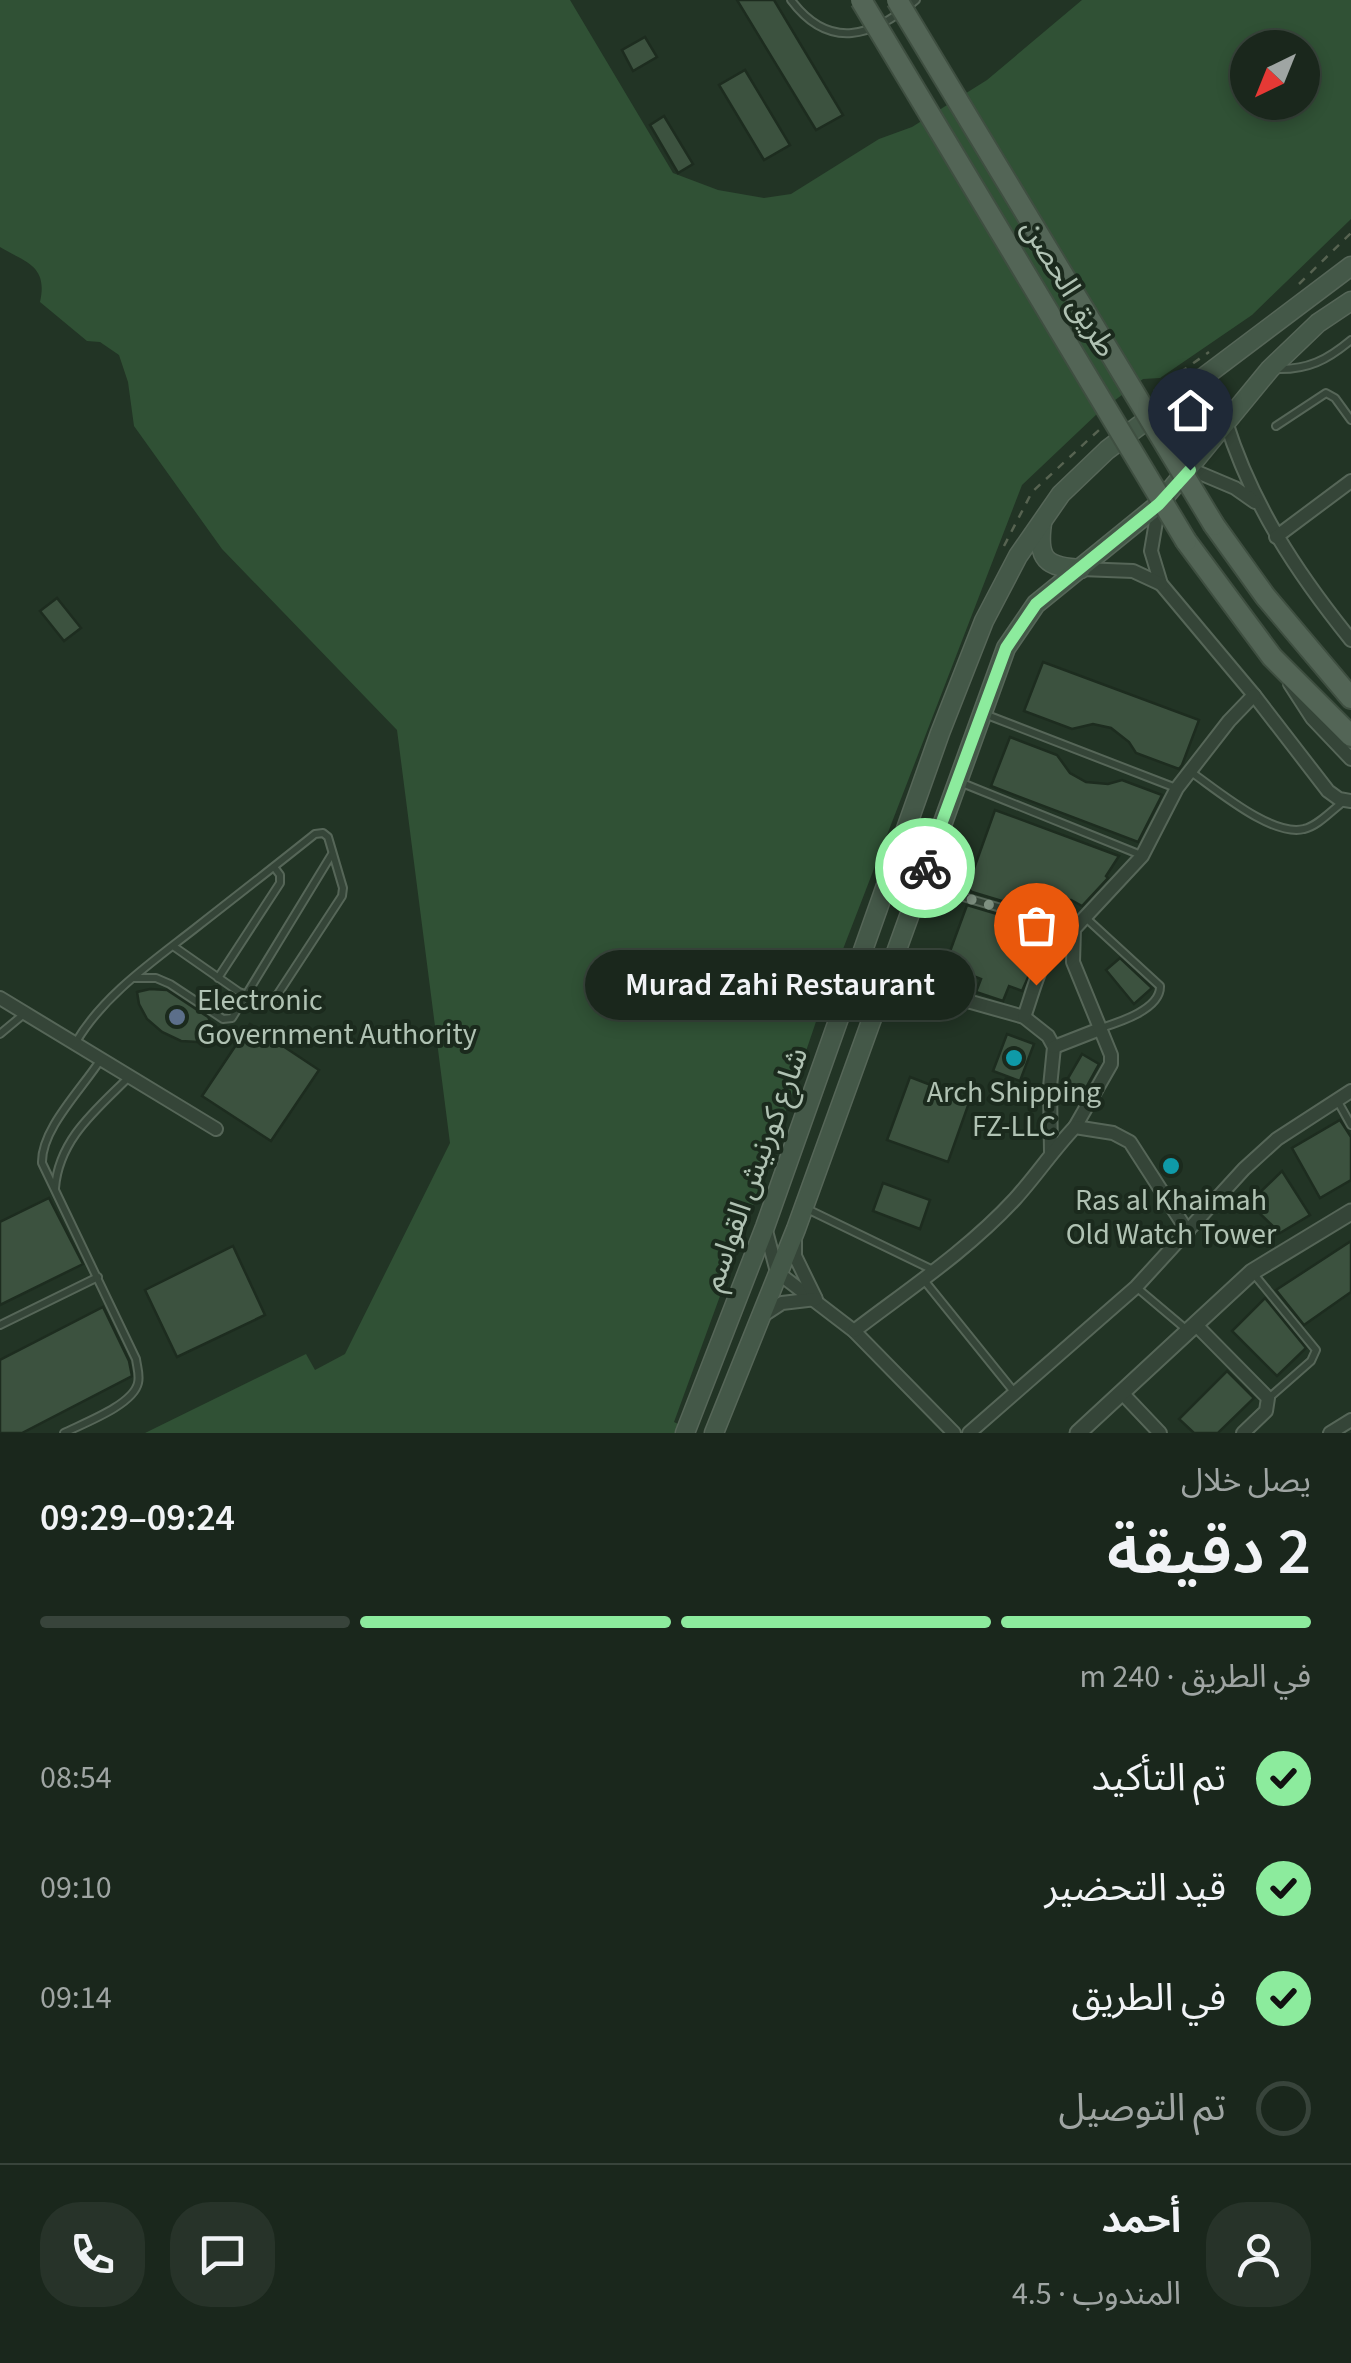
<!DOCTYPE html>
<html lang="ar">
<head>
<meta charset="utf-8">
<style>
	:root { --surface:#1a271c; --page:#273329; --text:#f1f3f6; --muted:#9fa5a3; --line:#38443b; --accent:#8ceb9d }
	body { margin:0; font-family:"Source Sans 3","Noto Sans Arabic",sans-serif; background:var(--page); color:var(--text); direction:rtl; height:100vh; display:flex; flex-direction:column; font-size:38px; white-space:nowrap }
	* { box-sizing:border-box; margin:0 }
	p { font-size:32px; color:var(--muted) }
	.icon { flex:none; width:55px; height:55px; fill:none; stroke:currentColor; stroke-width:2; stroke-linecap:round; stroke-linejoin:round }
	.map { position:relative; height:1433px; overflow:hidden; direction:ltr }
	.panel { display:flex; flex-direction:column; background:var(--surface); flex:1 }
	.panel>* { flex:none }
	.needle { width:65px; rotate:223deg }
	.controls { position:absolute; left:1230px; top:30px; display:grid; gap:20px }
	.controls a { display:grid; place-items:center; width:90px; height:90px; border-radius:50%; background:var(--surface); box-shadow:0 5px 15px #0003,0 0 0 2px var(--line); font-size:50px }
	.pin { position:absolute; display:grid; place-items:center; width:85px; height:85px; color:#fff; margin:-102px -42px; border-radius:50% 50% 50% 0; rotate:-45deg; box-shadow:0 0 10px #0007 }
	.pin .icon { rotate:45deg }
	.courier { position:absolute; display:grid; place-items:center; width:100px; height:100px; margin:-50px; border:8px solid #8ceb9d; border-radius:50%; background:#fff; color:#222; box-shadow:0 2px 12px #0007 }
	.bubble { position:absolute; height:70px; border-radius:35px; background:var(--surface); box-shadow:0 5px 15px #0003,0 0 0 2px var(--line); font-size:32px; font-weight:600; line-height:70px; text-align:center; direction:rtl }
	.head em { font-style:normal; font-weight:600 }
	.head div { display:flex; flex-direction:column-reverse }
	.head { display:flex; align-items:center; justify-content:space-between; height:170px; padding:0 40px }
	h1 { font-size:65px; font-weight:600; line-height:75px }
	.bar { display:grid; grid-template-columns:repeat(4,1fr); gap:15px 10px; align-content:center; height:120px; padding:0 40px }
	.bar i { height:12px; border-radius:8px; background:var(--line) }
	.bar .current { background:var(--accent) }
	.bar p { grid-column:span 4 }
	.line { display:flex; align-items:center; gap:25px; padding:0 40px; border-top:2px solid var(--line) }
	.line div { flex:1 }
	.round { display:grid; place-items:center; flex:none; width:105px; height:105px; border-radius:40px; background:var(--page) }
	ol { padding:0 40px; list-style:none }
	li { display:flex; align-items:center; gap:30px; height:110px }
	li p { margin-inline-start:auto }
	li .icon { padding:10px; border-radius:50%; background:var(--accent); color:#111; stroke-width:4 }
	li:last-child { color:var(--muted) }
	li i { width:55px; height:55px; border:5px solid var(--line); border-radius:50% }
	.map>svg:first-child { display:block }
</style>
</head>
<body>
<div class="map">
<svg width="1351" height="1433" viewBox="0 0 1351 1433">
	<rect width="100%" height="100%" fill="#223425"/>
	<!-- water -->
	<path fill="#305135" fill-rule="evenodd" d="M0 0H570L673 173 718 190 764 198 791 194 879 139 912 127 987 80 1082 0H1351V219L1252 315 1160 378 1143 379 1098 413 1022 485 823 1001 762 1181 674 1422 680 1425 676 1433H145L306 1354 315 1370 345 1354 450 1143 397 730 222 549 134 426 128 382 119 355 100 342 87 341 40 302C48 266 27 263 0 247ZM1248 48H1302V102H1248Z"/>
	<!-- building -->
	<g fill="#3c523f" stroke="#1d2c1f" stroke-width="2.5">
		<path d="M737 0H774L843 115 816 130Z"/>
		<path d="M645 37 657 57 633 71 622 50Z"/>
		<path d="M745 70 790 145 764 160 719 85Z"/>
		<path d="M664 116 693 164 678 173 650 125Z"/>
		<path d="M57 598 81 628 64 641 40 611Z"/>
		<path d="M1043 662 1199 720 1182 765 1179 769 1136 753 1129 742 1111 728 1093 724 1072 729 1024 711Z"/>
		<path d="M1010 737 1057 755 1070 773 1086 782 1108 784 1122 780 1162 795 1138 842 991 786Z"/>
		<path d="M995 810 1119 856 1106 876 1108 878 1082 906 1071 900 1052 916 972 892 967 888Z"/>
		<path d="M967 905 1007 917 1004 926 1044 941 1022 991 1009 986 1003 1001 976 992 981 979 945 965Z"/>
		<path d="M1120 958 1152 988 1134 1004 1106 970Z"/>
		<path d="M150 989 167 990 208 1017 215 1030 216 1043 181 1041 162 1032 147 1019 139 1004 137 992Z"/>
		<path d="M250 1024 319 1070 271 1141 202 1096Z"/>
		<path d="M1007 1034 1034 1044 1020 1081 993 1071Z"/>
		<path d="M1082 1054 1099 1064 1082 1095 1064 1085Z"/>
		<path d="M910 1077 970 1100 948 1162 887 1140Z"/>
		<path d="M1340 1120 1351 1137V1180L1320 1198 1292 1148Z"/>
		<path d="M1282 1171 1310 1215 1280 1233 1249 1203Z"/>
		<path d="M883 1183 930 1200 920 1229 873 1211Z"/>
		<path d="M49 1198 83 1264 0 1305V1222Z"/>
		<path d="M1351 1241V1292L1304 1325 1276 1290Z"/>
		<path d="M233 1246 265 1315 177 1357 145 1290Z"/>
		<path d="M1265 1298 1306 1348 1277 1376 1232 1331Z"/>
		<path d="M103 1307 129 1361 132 1376 22 1433H0V1360Z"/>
		<path d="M1227 1371 1254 1398 1218 1433H1194L1179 1419Z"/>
	</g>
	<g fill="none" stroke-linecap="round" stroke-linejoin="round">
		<defs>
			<g id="service">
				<path d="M791 0C829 51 873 37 916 0"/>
				<path d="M1276 369C1308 370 1327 360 1351 340"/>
				<path d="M1276 426 1326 393 1335 398 1351 420"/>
				<path d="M987 715 1176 788"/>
				<path d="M1191 772C1217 790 1272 837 1304 829 1318 826 1332 810 1343 802"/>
				<path d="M962 783 1141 855"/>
				<path d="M922 885 1073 929"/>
				<path d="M1087 919 1160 986C1161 1009 1120 1022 1101 1028"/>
				<path d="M134 978H156L170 984 223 1019 232 1018 332 854"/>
				<path d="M218 978 280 883V875L274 867"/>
				<path d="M0 1034 24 1014"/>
				<path d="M76 1042C103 996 152 962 193 930 234 898 275 866 315 834L323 833 328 837 343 888 342 896 272 1003 239 992 173 946"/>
				<path d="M1337 1100 1351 1125"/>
				<path d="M55 1188C59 1139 96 1110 129 1077"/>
				<path d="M805 1208 933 1270"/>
				<path d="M1253 1273 1316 1350 1311 1361 1270 1397"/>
				<path d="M923 1279 1015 1393"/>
				<path d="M1136 1287 1187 1330"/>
				<path d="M0 1325 98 1277"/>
				<path d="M64 1433C84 1423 133 1405 138 1383 140 1375 137 1367 136 1359L42 1163C41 1129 82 1089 101 1059"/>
			</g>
			<g id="minor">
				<path d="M1226 422C1252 505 1297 573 1351 640"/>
				<path d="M1190 469 1235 488 1255 502"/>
				<path d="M1159 504 1151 551 1161 584 1254 695 1328 791 1339 799 1351 801"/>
				<path d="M1276 537 1351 481"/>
				<path d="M1081 569 1133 571 1161 584"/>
				<path d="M1290 684 1312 718 1351 759"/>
				<path d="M886 978 1024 1017 1048 1036 1054 1047 1050 1087 1051 1152"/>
				<path d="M0 998 216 1129"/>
				<path d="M1024 1017C1035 988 1043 941 1074 929"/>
				<path d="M1054 1047 1100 1029"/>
				<path d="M1075 1127 1111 1064V1055L1073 962 1074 929 1142 856 1177 788 1229 721 1254 695"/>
				<path d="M765 1227 777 1272 854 1331 954 1433"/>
				<path d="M795 1241V1256L815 1297"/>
				<path d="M759 1318 782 1303 816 1299"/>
				<path d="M1195 1324 1268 1398 1266 1411 1243 1433"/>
				<path d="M854 1331C909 1289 968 1250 1015 1199 1036 1176 1053 1150 1075 1127L1113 1133 1130 1142 1188 1232"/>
				<path d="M1123 1394 1160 1433"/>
				<path d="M969 1433 1136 1287 1244 1169 1277 1139 1351 1091"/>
				<path d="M1330 1433 1351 1420"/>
			</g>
			<path id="tertiary" d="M1078 1433 1252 1272 1351 1212"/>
			<g id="secondary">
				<path d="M1181 393C1205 394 1215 401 1226 422"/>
				<path d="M1042 523C1037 560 1046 567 1081 569"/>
				<path d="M685 1433 765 1227 940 733 984 621 1018 556 1061 494 1107 450 1351 266"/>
				<path d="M714 1433 796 1229 1006 648 1036 604 1159 504 1270 369 1318 323 1351 301"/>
			</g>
			<g id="primary">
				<path d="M1214 525 1265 596 1351 698"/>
				<path d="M1186 541 1272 657 1351 736"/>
			</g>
		</defs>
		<!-- service casing -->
		<use href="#service" stroke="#566658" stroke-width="10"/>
		<!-- minor casing -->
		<use href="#minor" stroke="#566658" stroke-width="16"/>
		<!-- tertiary casing -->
		<use href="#tertiary" stroke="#566658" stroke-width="19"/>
		<!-- secondary casing -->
		<use href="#secondary" stroke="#566658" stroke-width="21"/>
		<!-- primary casing -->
		<use href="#primary" stroke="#3f4f41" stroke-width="24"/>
		<!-- path -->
		<g stroke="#576351" stroke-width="2.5" stroke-dasharray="8 8" stroke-linecap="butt">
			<path d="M1299 284 1351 233"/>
			<path d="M1154 391 1209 352"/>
			<path d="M1004 546 1032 492 1099 430"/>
		</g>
		<!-- service -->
		<use href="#service" stroke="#354538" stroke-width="6"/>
		<!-- minor -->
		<use href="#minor" stroke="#354538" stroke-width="12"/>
		<!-- tertiary -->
		<use href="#tertiary" stroke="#354538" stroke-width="15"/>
		<!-- secondary -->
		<use href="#secondary" stroke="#445848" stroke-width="18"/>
		<!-- primary -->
		<use href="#primary" stroke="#536556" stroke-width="20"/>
		<defs>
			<g id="primary-bridge">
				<path d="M861 0 1186 541"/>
				<path d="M897 0 1214 525"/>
			</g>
		</defs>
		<!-- primary-bridge casing -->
		<use href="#primary-bridge" stroke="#3f4f41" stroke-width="24" stroke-linecap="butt"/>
		<!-- primary-bridge -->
		<use href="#primary-bridge" stroke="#536556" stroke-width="20"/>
	</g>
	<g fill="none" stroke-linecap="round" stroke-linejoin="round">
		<!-- done -->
		<path stroke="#7e9081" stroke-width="10" stroke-dasharray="0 18" d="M925 868 919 884 1074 930 1057 940 1036 985"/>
		<!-- route -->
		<path stroke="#8ceb9d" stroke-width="12" d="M925 868 1006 648 1036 604 1159 504 1190 470"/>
	</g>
	<!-- markers -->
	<circle fill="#5c6f8a" stroke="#1b2a1d" stroke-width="4" cx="177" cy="1017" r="10"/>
	<g fill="#0f9aa8" stroke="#1b2a1d" stroke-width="4">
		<circle cx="1014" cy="1058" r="10"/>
		<circle cx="1171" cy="1166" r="10"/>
	</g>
	<g text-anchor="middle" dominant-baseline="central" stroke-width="8" stroke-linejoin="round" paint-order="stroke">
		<!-- street labels -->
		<g font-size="30" fill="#b0c2b3" stroke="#1b2a1d">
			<text transform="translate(1069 288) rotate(59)">طريق الحصن</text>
			<text transform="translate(755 1169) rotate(-70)">شارع كورنيش القواسم</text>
		</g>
		<!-- poi labels -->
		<g font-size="30" fill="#b0c2b3" stroke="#1b2a1d">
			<text x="197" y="1000" text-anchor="start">Electronic<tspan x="197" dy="34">Government Authority</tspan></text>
			<text x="1014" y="1092">Arch Shipping<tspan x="1014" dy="34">FZ-LLC</tspan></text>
			<text x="1171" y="1200">Ras al Khaimah<tspan x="1171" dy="34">Old Watch Tower</tspan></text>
		</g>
	</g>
</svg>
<div class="controls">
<a><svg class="needle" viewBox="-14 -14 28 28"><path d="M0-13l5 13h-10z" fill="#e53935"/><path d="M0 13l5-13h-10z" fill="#9fa5a3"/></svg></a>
</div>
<div class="pin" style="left:1036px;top:985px;background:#ea580c"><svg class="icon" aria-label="bag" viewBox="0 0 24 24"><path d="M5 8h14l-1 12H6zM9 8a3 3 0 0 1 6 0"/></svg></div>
<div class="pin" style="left:1190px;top:470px;background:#1f2937"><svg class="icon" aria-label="home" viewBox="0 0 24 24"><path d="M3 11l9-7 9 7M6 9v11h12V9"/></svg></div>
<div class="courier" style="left:925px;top:868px"><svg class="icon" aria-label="bike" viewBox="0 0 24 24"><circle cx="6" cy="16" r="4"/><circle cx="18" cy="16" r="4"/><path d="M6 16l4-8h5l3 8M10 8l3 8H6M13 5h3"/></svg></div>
<div class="bubble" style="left:585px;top:950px;width:390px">Murad Zahi Restaurant</div>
</div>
<section class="panel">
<div class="head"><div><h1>2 دقيقة</h1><p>يصل خلال</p></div><em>09:24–09:29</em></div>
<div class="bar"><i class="current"></i><i class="current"></i><i class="current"></i><i></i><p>في الطريق · 240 m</p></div>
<ol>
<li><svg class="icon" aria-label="check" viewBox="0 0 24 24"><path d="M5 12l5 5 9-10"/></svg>تم التأكيد<p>08:54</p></li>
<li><svg class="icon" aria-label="check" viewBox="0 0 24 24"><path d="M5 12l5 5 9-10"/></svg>قيد التحضير<p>09:10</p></li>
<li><svg class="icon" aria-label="check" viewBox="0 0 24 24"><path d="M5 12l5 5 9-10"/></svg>في الطريق<p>09:14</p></li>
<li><i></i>تم التوصيل</li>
</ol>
<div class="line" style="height:180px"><a class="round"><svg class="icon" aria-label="person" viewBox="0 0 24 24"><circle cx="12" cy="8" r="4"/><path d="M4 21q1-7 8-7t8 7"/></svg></a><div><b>أحمد</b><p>المندوب · 4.5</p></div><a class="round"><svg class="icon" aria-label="chat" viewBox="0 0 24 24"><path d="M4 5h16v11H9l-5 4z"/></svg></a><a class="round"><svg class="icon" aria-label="phone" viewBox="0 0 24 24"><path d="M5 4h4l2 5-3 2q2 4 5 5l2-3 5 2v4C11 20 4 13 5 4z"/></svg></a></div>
</section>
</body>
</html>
